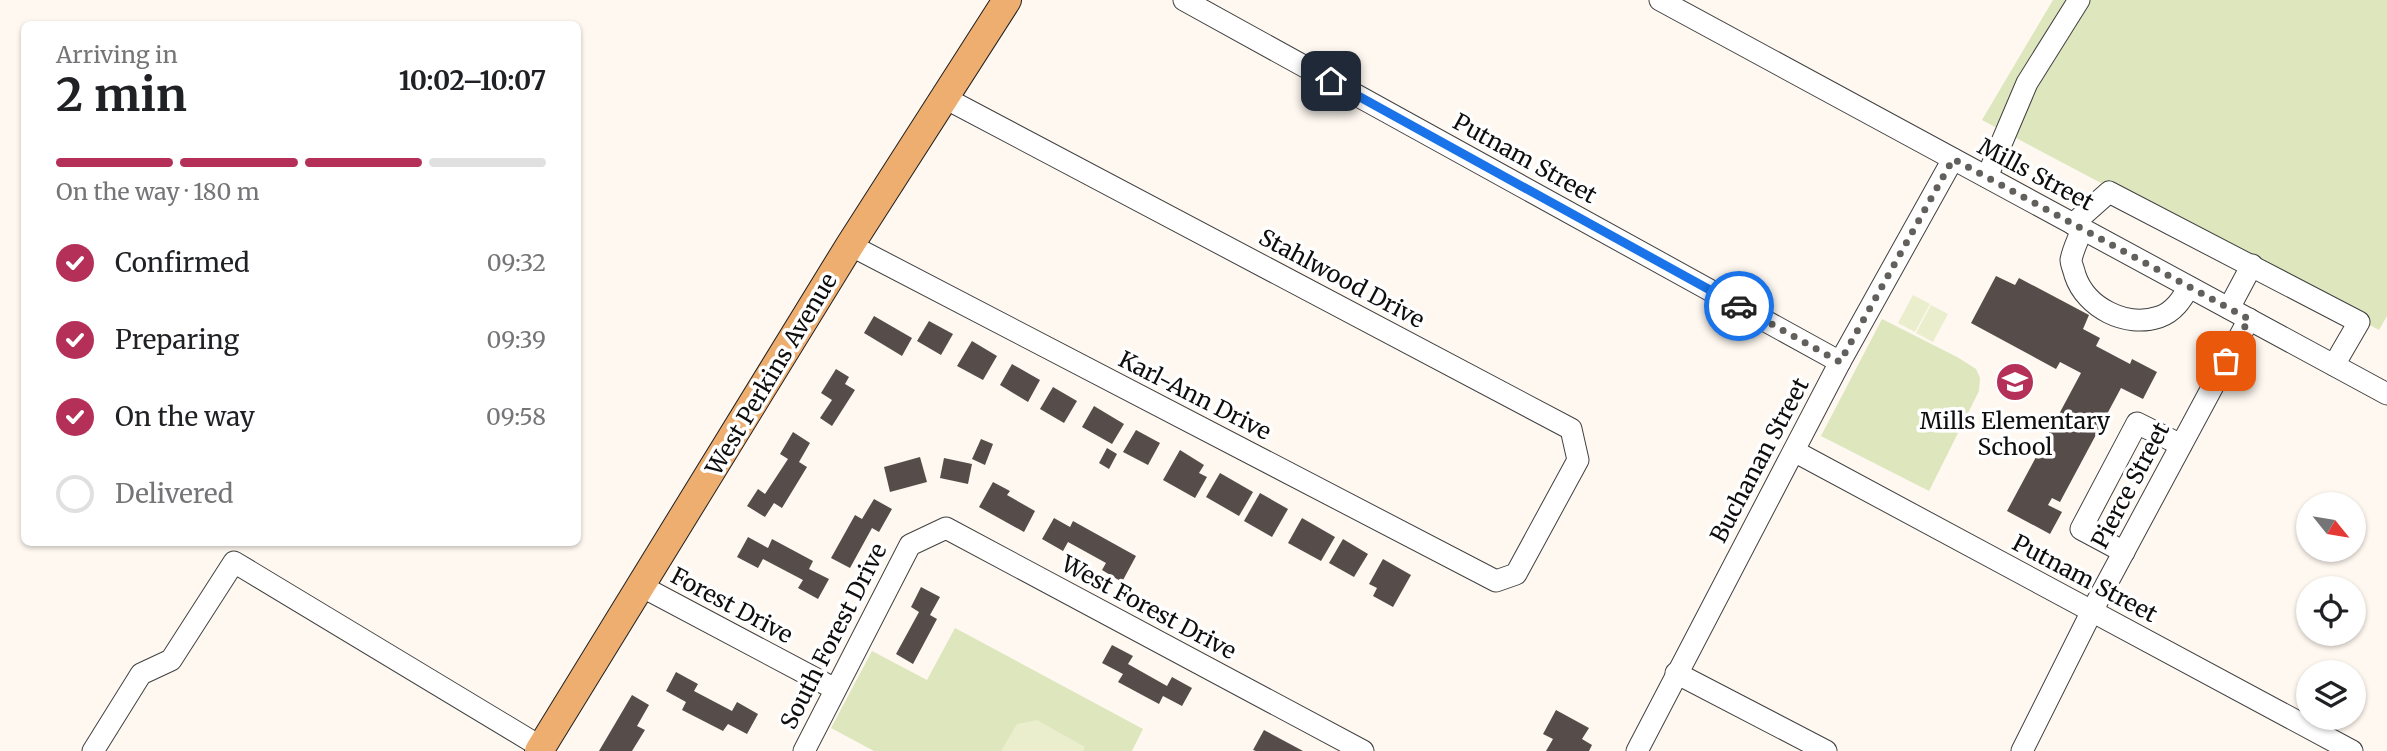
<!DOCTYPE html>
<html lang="en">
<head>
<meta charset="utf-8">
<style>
	:root { --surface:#fff; --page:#f2f2f2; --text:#202124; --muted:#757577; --line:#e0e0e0; --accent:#b43059 }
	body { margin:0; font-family:Merriweather,serif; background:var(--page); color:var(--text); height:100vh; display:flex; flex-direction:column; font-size:26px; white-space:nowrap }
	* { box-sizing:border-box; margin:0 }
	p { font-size:23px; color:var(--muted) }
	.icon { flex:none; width:38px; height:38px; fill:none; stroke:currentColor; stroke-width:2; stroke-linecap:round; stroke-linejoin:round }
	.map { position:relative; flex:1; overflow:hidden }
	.details { position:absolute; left:21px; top:21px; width:560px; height:525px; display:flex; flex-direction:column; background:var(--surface); border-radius:10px; box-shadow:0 2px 5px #0004 }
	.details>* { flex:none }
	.needle { width:46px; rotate:120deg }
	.tools { position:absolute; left:2296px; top:492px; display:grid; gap:14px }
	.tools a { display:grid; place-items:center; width:70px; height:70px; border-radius:50%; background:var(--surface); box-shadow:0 2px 5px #0004; font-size:35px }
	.pin { position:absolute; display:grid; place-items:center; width:60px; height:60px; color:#fff; margin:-30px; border-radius:14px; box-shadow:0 4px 10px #0006 }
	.courier { position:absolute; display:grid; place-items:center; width:70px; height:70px; margin:-35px; border:5px solid #1a73e8; border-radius:50%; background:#fff; color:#222; box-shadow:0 2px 9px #0007 }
	.overview em { font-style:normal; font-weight:700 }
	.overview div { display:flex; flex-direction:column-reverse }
	.overview { display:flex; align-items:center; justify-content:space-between; height:119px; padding:0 35px }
	h1 { font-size:46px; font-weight:700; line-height:52px }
	.bar { display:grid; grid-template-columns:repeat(4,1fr); gap:10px 7px; align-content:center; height:84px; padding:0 35px }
	.bar i { height:9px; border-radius:5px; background:var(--line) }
	.bar .current { background:var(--accent) }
	.bar p { grid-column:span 4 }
	ol { padding:0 35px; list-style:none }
	li { display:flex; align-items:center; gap:21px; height:77px }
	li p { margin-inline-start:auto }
	li .icon { padding:7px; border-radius:50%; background:var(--accent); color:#fff; stroke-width:4 }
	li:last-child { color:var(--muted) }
	li i { width:38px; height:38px; border:4px solid var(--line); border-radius:50% }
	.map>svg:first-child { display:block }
</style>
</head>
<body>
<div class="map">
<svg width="2387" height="751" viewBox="0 0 2387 751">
	<rect width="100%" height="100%" fill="#fef8f0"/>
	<!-- green -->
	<g fill="#dde6bc">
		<path d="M2053 0H2387V316L2379 330 1982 120Z"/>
		<path d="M1882 319 1957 357 1976 369 1980 378 1979 391 1929 491 1821 436Z"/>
		<path d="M955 628 1143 729 1132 751H874L831 728 872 651 927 680Z"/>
	</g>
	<!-- pitch -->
	<g fill="#ebeecd">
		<path d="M1913 295 1930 304 1915 332 1898 323Z"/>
		<path d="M1931 305 1948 314 1933 342 1916 333Z"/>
		<path d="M1037 720 1085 747 1083 751H1001L1017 724Z"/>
	</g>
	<!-- building -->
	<g fill="#564d4b">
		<path d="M1996 276 2015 285 2019 278 2089 315 2083 329 2100 338 2096 346 2130 364 2132 359 2157 372 2143 399 2121 388 2060 502 2052 498 2048 505 2062 512 2050 534 2007 511 2081 373 2060 362 2056 369 1971 323Z"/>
		<path d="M874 316 912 338 902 356 864 333Z"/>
		<path d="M929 321 953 334 941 355 917 341Z"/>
		<path d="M972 341 997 356 983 380 957 366Z"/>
		<path d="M1012 364 1040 380 1028 402 1000 385Z"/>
		<path d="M836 369 849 377 845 384 855 390 832 426 820 418 832 400 821 393Z"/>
		<path d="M1053 387 1077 401 1064 423 1040 409Z"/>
		<path d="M1094 406 1124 424 1112 444 1082 427Z"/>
		<path d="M1136 430 1160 443 1148 465 1123 452Z"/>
		<path d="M793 432 810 443 799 462 807 467 782 508 774 503 765 517 747 506 758 489 765 494 788 459 780 454Z"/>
		<path d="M981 439 993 444 985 465 972 459Z"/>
		<path d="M1107 448 1117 454 1109 469 1099 463Z"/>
		<path d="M1180 450 1204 465 1199 473 1207 477 1195 498 1163 480Z"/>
		<path d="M920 457 927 482 890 492 884 467Z"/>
		<path d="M944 458 972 464 968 484 940 478Z"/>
		<path d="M1220 473 1253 492 1239 516 1206 497Z"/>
		<path d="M993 482 1010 491 1007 495 1035 511 1024 532 979 507Z"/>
		<path d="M1260 493 1288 509 1272 537 1244 521Z"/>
		<path d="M874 499 892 509 879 532 872 528 850 568 831 558 855 515 862 519Z"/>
		<path d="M1054 518 1070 527 1073 521 1136 556 1122 582 1102 570 1106 563 1068 542 1063 551 1042 539Z"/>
		<path d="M1302 518 1335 537 1321 561 1288 543Z"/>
		<path d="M748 537 768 548 772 539 813 561 809 569 829 579 818 599 798 588 803 580 763 559 758 568 737 557Z"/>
		<path d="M1343 539 1368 554 1354 577 1329 563Z"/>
		<path d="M1383 559 1411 575 1393 607 1373 596 1377 588 1369 584Z"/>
		<path d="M921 587 940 597 930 615 937 619 913 664 896 654 919 612 911 607Z"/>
		<path d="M1112 645 1133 656 1128 664 1167 686 1172 677 1192 688 1182 706 1163 696 1159 704 1118 682 1123 674 1102 663Z"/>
		<path d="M676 672 698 684 694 691 732 711 737 702 758 714 747 734 728 724 723 731 682 710 686 702 666 691Z"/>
		<path d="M632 695 649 705 637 726 645 730 632 751H599Z"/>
		<path d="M1556 710 1589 728 1582 739 1592 745 1589 751H1546L1553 739 1543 734Z"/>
		<path d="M1264 730 1303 751H1256L1253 750Z"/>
	</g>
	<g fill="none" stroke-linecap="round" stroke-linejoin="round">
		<defs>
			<g id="minor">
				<path d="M1184 0 1840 362"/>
				<path d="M1660 0 2387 394"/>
				<path d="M1987 177 2027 83 2079 0"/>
				<path d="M2073 224 2109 192 2359 322 2334 365"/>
				<path d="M2082 229C2079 238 2073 249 2071 260 2071 264 2074 270 2075 275 2086 308 2126 328 2159 317 2174 312 2182 299 2189 287"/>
				<path d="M850 245 1496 581 1516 574 1578 460 1571 429 945 98"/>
				<path d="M2229 308 2252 265"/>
				<path d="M1794 451 2352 751"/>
				<path d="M2124 552 2081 529 2137 423 2181 445"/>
				<path d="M641 586 835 689"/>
				<path d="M1676 673 1826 751"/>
				<path d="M93 751 141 674 171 660 234 562 541 747"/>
				<path d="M804 751 910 545 946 528 1363 751"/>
				<path d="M1637 751 1840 362 1953 159"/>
				<path d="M2022 751 2092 611 2249 319"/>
			</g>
			<path id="major" d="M539 751 850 245 1007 0"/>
		</defs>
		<!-- minor casing -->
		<use href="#minor" stroke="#414141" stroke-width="23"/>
		<!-- major casing -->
		<use href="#major" stroke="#1f1f1f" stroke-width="30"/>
		<!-- minor -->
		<use href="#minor" stroke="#fff" stroke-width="21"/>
		<!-- major -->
		<use href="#major" stroke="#eeae70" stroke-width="28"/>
	</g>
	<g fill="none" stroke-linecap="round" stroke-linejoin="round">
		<!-- done -->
		<path stroke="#62605d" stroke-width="7" stroke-dasharray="0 12.6" d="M1739 306 1840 362 1953 159 2249 319 2226 361"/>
		<!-- route -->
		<path stroke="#1a73e8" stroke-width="9" d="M1331 81 1739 306"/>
	</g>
	<!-- icons -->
	<defs>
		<symbol id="school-disc" viewBox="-11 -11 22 22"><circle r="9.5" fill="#b43059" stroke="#fff"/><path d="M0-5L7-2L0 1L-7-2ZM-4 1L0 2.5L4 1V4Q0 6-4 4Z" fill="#fff"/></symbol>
	</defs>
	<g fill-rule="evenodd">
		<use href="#school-disc" x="1993" y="360" width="44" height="44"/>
	</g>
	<g text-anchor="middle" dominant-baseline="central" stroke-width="7" stroke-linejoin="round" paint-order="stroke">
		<!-- street labels -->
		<g font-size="23" fill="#0e0e0e" stroke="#fff">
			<text transform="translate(1525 158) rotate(29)">Putnam Street</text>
			<text transform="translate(2036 174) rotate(28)">Mills Street</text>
			<text transform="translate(1342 278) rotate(28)">Stahlwood Drive</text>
			<text transform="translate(771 374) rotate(-59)">West Perkins Avenue</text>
			<text transform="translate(1195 395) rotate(27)">Karl-Ann Drive</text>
			<text transform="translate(1759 460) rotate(-62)">Buchanan Street</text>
			<text transform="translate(2130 485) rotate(-62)">Pierce Street</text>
			<text transform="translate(2085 578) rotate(28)">Putnam Street</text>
			<text transform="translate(732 605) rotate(28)">Forest Drive</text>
			<text transform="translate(1149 607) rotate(28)">West Forest Drive</text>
			<text transform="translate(833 636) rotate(-63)">South Forest Drive</text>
		</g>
		<!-- poi labels -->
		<g font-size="23" fill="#0e0e0e" stroke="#fff">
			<text x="2015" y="420">Mills Elementary<tspan x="2015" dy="26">School</tspan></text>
		</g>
	</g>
</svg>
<div class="tools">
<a><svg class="needle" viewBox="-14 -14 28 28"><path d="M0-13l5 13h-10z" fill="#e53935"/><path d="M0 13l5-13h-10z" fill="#757577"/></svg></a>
<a><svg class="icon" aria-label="locate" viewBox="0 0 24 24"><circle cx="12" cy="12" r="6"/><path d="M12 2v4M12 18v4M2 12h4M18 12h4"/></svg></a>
<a><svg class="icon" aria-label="layers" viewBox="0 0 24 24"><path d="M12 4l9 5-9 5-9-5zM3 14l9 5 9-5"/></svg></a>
</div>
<div class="pin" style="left:2226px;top:361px;background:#ea580c"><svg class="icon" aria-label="bag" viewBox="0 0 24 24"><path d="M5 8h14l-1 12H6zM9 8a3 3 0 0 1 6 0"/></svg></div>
<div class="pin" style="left:1331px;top:81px;background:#1f2937"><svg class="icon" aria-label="home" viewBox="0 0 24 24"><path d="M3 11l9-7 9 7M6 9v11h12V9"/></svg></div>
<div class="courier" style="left:1739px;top:306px"><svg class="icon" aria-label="car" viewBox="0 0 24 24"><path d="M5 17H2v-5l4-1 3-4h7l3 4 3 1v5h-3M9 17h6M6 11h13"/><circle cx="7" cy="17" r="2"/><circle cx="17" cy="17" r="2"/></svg></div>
<section class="details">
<div class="overview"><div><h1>2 min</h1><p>Arriving in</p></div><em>10:02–10:07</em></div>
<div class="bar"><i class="current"></i><i class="current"></i><i class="current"></i><i></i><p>On the way · 180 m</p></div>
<ol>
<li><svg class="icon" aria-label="check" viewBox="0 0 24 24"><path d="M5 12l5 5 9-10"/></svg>Confirmed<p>09:32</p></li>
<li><svg class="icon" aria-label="check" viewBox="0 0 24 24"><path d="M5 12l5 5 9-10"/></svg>Preparing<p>09:39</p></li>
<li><svg class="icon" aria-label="check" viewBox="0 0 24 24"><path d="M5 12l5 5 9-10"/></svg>On the way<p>09:58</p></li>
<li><i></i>Delivered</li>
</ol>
</section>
</div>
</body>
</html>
